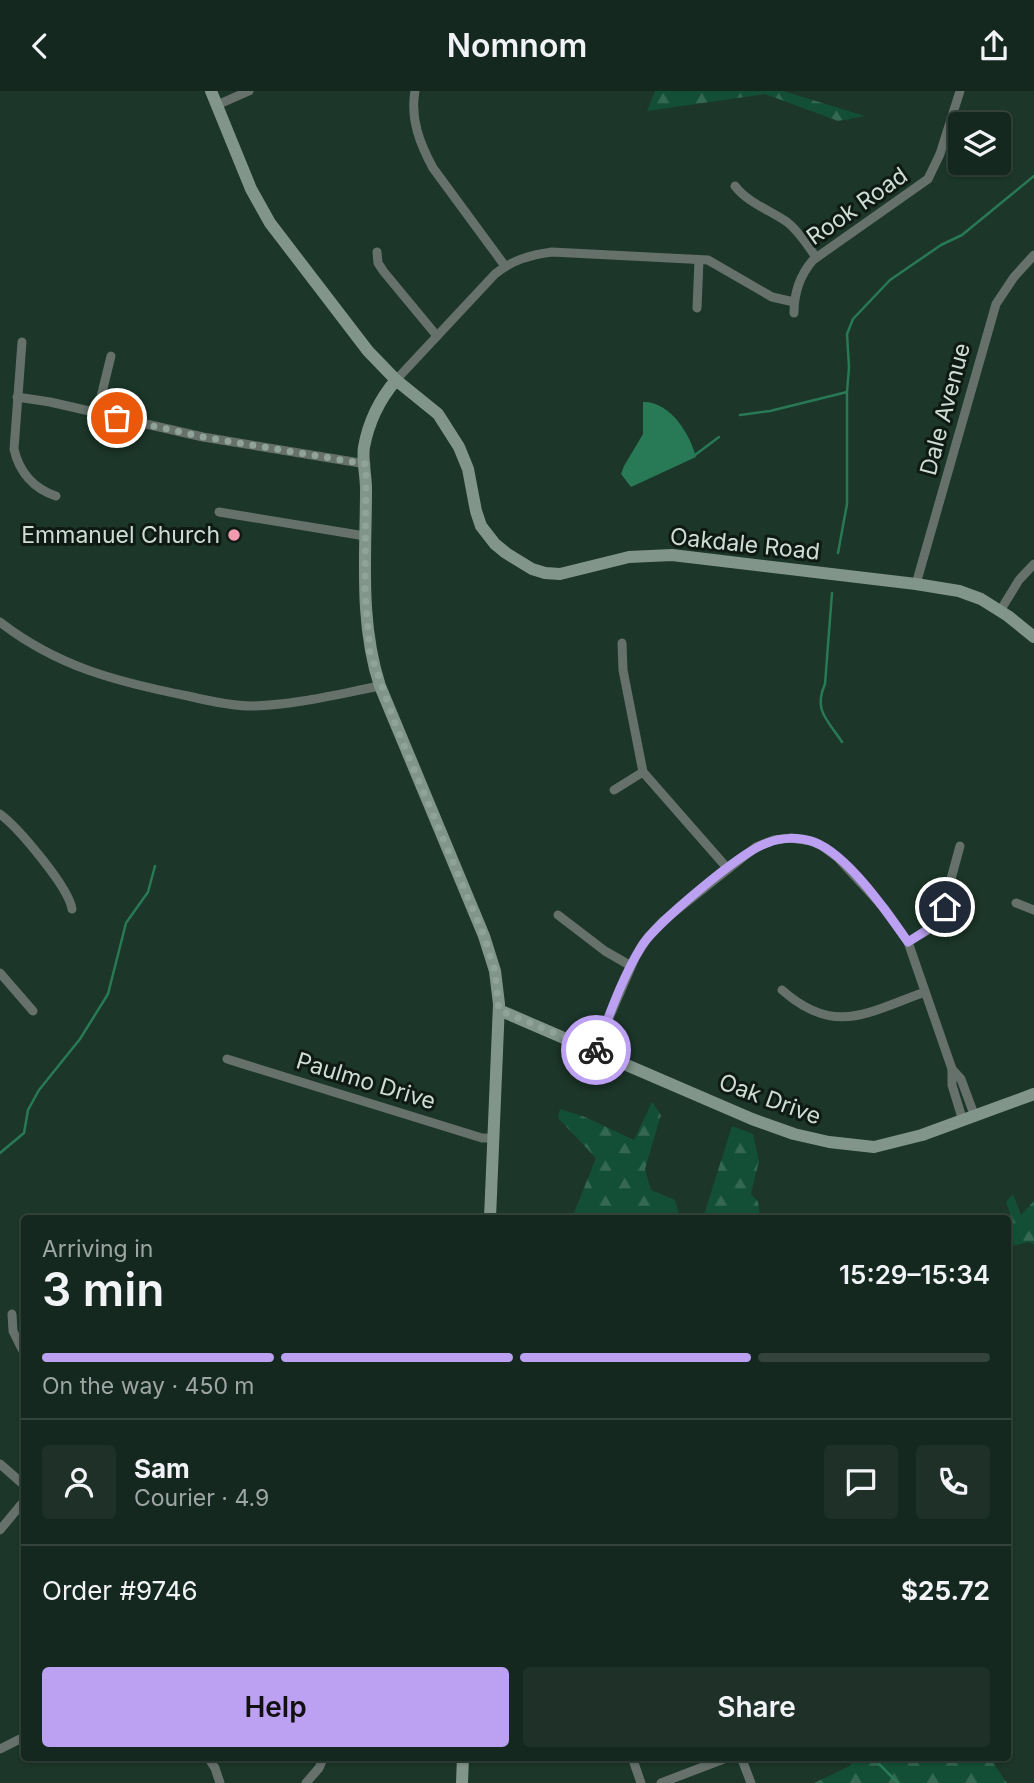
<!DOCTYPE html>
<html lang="en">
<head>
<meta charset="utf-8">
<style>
	:root { --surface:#15281f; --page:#1e3028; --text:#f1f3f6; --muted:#9da6a4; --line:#34443d; --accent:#bca0f2 }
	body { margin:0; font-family:Inter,sans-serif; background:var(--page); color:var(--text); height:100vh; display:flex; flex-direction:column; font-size:26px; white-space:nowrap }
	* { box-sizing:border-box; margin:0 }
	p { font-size:23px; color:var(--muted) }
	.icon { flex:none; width:38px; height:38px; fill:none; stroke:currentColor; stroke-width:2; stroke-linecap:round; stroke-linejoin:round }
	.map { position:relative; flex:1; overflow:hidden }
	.drawer { position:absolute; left:21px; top:1124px; width:990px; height:546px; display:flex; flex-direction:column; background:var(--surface); border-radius:7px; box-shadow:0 2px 5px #0004,0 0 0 2px var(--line) }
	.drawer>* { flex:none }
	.buttons { position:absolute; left:948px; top:21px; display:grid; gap:14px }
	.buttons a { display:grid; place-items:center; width:63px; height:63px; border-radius:7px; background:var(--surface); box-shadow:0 2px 5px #0004,0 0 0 2px var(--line); font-size:35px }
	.pin { position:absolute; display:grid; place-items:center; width:60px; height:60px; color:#fff; margin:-30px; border:4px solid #fff; border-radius:50%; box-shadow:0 2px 7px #0007 }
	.courier { position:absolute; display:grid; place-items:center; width:70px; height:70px; margin:-35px; border:5px solid #bca0f2; border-radius:50%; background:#fff; color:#222; box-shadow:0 2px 9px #0007 }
	.head em { font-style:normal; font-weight:600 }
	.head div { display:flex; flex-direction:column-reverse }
	.head { display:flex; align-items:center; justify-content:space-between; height:119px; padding:0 21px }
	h1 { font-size:46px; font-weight:600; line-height:52px }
	.bar { display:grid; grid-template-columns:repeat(4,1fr); gap:10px 7px; align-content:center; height:84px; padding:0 21px }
	.bar i { height:9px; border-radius:5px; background:var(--line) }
	.bar .on { background:var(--accent) }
	.bar p { grid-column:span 4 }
	.line { display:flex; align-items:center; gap:18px; padding:0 21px; border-top:2px solid var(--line) }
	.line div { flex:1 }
	.round { display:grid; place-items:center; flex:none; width:74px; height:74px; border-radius:7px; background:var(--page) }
	.primary-button { display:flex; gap:14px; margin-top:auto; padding:14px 21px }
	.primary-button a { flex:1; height:80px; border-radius:7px; background:var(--accent); color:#111; font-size:28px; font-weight:600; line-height:80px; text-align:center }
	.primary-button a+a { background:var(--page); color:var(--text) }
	header { display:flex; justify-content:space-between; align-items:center; height:91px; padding:0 21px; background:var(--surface); font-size:32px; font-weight:600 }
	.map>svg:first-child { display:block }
</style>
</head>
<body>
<header><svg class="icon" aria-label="back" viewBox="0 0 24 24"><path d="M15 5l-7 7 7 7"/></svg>Nomnom<svg class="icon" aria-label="share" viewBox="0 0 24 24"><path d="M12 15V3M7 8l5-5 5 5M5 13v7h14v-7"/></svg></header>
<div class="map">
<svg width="1034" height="1692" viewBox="0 0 1034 1692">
	<defs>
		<pattern id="forest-firs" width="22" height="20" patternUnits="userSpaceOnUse" patternTransform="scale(1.75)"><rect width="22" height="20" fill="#134f36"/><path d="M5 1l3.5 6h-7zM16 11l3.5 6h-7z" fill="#346852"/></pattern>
	</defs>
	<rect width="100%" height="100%" fill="#1c3629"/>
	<!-- forest -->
	<g fill="url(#forest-firs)">
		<path d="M655 0H783L865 25 838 30 765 3 647 20Z"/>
		<path d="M652 1011 661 1024 645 1078 651 1099 675 1109 680 1127H572L596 1067 558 1027 560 1018 585 1026 634 1049Z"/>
		<path d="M732 1035 753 1043 759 1070 751 1103 758 1111 760 1124 764 1127H703Z"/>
		<path d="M1013 1103 1021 1124 1034 1110V1153L1029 1151 1008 1156V1129L1012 1128 1006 1111Z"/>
		<path d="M851 1666H989L1007 1692H814L850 1675 853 1669Z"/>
	</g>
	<!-- water -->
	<path fill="#287955" d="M643 311C670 310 690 343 696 366L631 396 621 383 624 375 643 343Z"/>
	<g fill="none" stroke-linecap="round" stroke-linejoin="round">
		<!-- stream -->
		<g stroke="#287955" stroke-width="2.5">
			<path d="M740 324 770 320 847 301 849 276 847 243 853 228 890 189 941 154 962 144 1034 85"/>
			<path d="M695 364 719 346"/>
			<path d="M838 462 847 413V302"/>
			<path d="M832 502 825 593C813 620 828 629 842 651"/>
			<path d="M0 1062 24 1042 28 1019 39 999 80 948 108 903 126 832 148 801 155 775"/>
			<path d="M872 1666 898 1692"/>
		</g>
		<!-- street -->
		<g stroke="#65716a" stroke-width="9">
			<path d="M415 0C410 28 420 53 433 77L505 175"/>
			<path d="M217 14 249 0"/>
			<path d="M735 95C748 112 770 119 787 131 799 140 807 154 816 166"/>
			<path d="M377 161 378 172 384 181 437 245"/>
			<path d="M697 217 699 169"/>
			<path d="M794 222C794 201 800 184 813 169L928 88 940 63 960 0"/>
			<path d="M22 251 14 358C19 381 34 398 56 405"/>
			<path d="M396 289 495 183C512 169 530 164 552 161L708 169 772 206 794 211"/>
			<path d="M17 306 50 311 203 346 366 373"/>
			<path d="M97 322 111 265"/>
			<path d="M219 421 365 445"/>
			<path d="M916 493 996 213 1014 186 1034 164"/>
			<path d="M1000 520 1019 489 1034 473"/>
			<path d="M0 531C58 576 118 591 188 605 209 610 231 615 252 615 295 614 338 603 380 595"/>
			<path d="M622 552 623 579 643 681 728 778"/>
			<path d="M614 699 643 681"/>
			<path d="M0 723C19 737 69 797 72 818"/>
			<path d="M1016 812 1034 819"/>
			<path d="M558 824 605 860 631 875"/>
			<path d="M908 851 930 838 940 828 960 755"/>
			<path d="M0 882 33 920"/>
			<path d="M782 899C835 946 868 921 925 901"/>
			<path d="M595 959 635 867 648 846 663 830 756 756 774 749 791 747 811 750 822 755 838 767 885 818 908 851 952 978"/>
			<path d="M227 968 482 1047H493"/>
			<path d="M963 1030 952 994V978L961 988 975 1026"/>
			<path d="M12 1223 13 1240 24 1262"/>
			<path d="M0 1373 24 1394"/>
			<path d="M0 1439 24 1410"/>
			<path d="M0 1658 24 1646"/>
			<path d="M208 1666 215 1677 220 1692"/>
			<path d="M632 1666 641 1692"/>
			<path d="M741 1666 751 1692"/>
			<path d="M306 1692 319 1677 324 1666"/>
			<path d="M661 1692 729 1666"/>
		</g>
		<!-- secondary -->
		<g stroke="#82958b" stroke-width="12">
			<path d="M211 0 251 98 270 132 368 260 396 289 438 323 459 356 468 378 476 420 481 435 495 453 506 462 532 478 545 482 560 483 629 466 672 464 916 493 959 500 981 508 1008 525 1034 546"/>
			<path d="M396 289C379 309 369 329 364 356 362 369 366 384 366 398 366 464 359 531 380 595L484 845 495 880 499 913 490 1127"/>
			<path d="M499 919 752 1028 794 1043 829 1051 874 1056 922 1044 1034 1003"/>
			<path d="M462 1692 463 1666"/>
		</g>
	</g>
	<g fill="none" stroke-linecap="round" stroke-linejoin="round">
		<!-- done -->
		<path stroke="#90a398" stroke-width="7" stroke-dasharray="0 12.6" d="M117 327 203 346 366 373 365 503 370 561 396 635 484 845 495 880 499 919 596 959"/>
		<!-- route -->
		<path stroke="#bca0f2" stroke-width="9" d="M596 959C609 925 622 887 641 856 655 833 741 761 767 752 781 746 799 746 814 751 848 764 887 821 908 851L936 833 945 816"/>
	</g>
	<!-- markers -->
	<circle fill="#f29aad" stroke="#0f1a15" stroke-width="2.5" cx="234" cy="444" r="7"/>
	<g text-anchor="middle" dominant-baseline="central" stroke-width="6" stroke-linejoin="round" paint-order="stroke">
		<!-- street labels -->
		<g font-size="23" fill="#ceddd4" stroke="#0f1a15">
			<text transform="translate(857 115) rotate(-35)">Rook Road</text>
			<text transform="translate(945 318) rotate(-75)">Dale Avenue</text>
			<text transform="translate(745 453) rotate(6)">Oakdale Road</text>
			<text transform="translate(366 990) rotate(17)">Paulmo Drive</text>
			<text transform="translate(770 1008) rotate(20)">Oak Drive</text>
		</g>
		<!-- poi labels -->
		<g font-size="23" fill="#ceddd4" stroke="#0f1a15" text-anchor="end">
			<text x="220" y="444">Emmanuel Church</text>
		</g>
	</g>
</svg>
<div class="buttons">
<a><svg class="icon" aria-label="layers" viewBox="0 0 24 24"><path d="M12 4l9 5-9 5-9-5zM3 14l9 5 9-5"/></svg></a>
</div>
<div class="pin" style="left:117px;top:327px;background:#ea580c"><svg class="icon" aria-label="bag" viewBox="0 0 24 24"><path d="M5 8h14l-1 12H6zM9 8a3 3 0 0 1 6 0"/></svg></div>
<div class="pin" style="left:945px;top:816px;background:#1f2937"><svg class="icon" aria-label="home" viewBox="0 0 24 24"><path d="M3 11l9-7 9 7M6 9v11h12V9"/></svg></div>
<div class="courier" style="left:596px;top:959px"><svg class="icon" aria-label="bike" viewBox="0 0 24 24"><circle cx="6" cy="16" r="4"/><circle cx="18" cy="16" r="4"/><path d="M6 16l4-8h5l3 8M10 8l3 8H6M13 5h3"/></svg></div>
<section class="drawer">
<div class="head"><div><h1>3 min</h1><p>Arriving in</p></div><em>15:29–15:34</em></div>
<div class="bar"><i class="on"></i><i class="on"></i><i class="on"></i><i></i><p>On the way · 450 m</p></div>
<div class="line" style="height:126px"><a class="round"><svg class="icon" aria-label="person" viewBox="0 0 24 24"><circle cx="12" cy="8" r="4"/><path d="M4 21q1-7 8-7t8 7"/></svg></a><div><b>Sam</b><p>Courier · 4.9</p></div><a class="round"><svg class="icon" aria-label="chat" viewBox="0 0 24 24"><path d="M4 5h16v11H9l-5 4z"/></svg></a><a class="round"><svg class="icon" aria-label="phone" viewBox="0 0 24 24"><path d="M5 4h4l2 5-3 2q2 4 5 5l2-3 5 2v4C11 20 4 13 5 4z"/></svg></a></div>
<div class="line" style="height:91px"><div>Order #9746</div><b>$25.72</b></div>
<div class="primary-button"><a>Help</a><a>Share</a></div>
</section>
</div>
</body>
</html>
